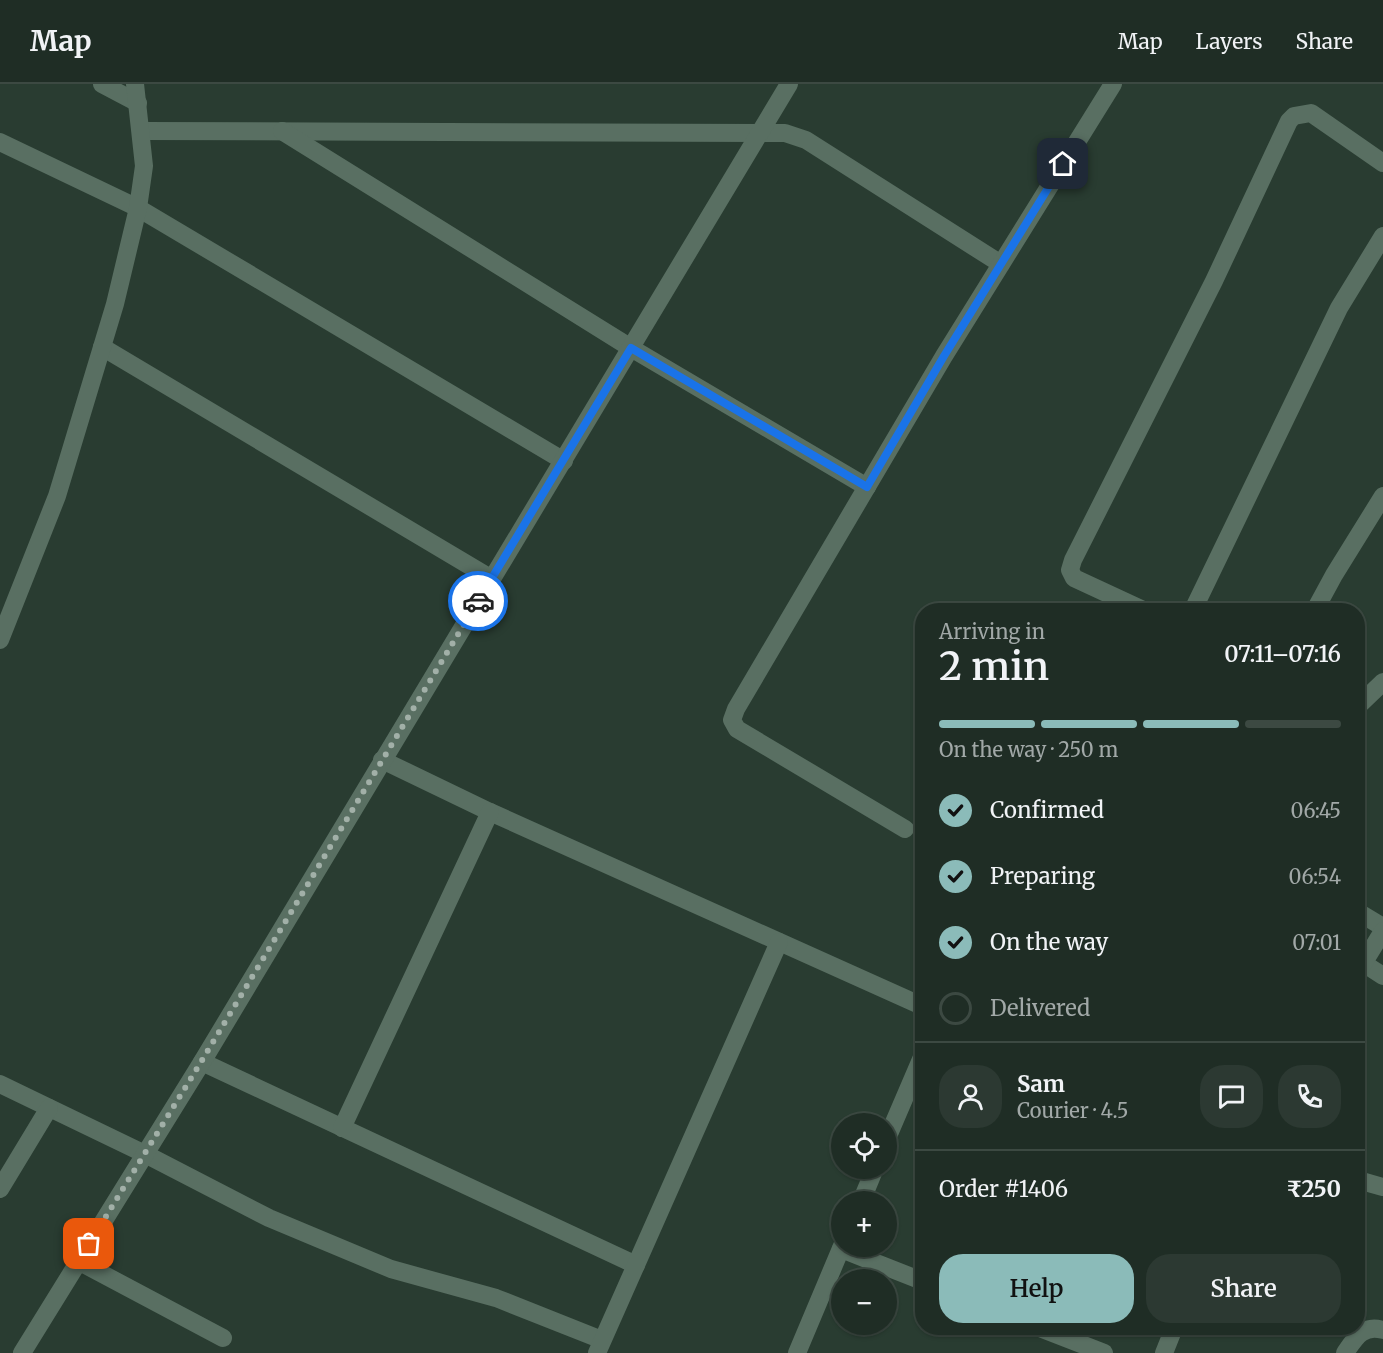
<!DOCTYPE html>
<html lang="en">
<head>
<meta charset="utf-8">
<style>
	:root { --surface:#1f2d25; --page:#2c3932; --text:#f1f3f6; --muted:#a1a8a7; --line:#3c4942; --accent:#8bbbb9 }
	body { margin:0; font-family:Merriweather,serif; background:var(--page); color:var(--text); height:100vh; display:flex; flex-direction:column; font-size:22px; white-space:nowrap }
	* { box-sizing:border-box; margin:0 }
	p { font-size:20px; color:var(--muted) }
	.icon { flex:none; width:33px; height:33px; fill:none; stroke:currentColor; stroke-width:2; stroke-linecap:round; stroke-linejoin:round }
	.map { position:relative; flex:1; overflow:hidden }
	.drawer { position:absolute; left:915px; top:519px; width:450px; height:732px; display:flex; flex-direction:column; background:var(--surface); border-radius:24px; box-shadow:0 2px 4px #0004,0 0 0 2px var(--line) }
	.drawer>* { flex:none }
	.buttons { position:absolute; left:831px; top:1029px; display:grid; gap:12px }
	.buttons a { display:grid; place-items:center; width:66px; height:66px; border-radius:50%; background:var(--surface); box-shadow:0 2px 4px #0004,0 0 0 2px var(--line); font-size:30px }
	.pin { position:absolute; display:grid; place-items:center; width:51px; height:51px; color:#fff; margin:-26px; border-radius:12px; box-shadow:0 3px 9px #0006 }
	.courier { position:absolute; display:grid; place-items:center; width:60px; height:60px; margin:-30px; border:4px solid #1a73e8; border-radius:50%; background:#fff; color:#222; box-shadow:0 2px 8px #0007 }
	.headline em { font-style:normal; font-weight:600 }
	.headline div { display:flex; flex-direction:column-reverse }
	.headline { display:flex; align-items:center; justify-content:space-between; height:102px; padding:0 24px }
	h1 { font-size:39px; font-weight:600; line-height:45px }
	.bar { display:grid; grid-template-columns:repeat(4,1fr); gap:9px 6px; align-content:center; height:72px; padding:0 24px }
	.bar i { height:8px; border-radius:4px; background:var(--line) }
	.bar .current { background:var(--accent) }
	.bar p { grid-column:span 4 }
	.line { display:flex; align-items:center; gap:15px; padding:0 24px; border-top:2px solid var(--line) }
	.line div { flex:1 }
	.round { display:grid; place-items:center; flex:none; width:63px; height:63px; border-radius:24px; background:var(--page) }
	ol { padding:0 24px; list-style:none }
	li { display:flex; align-items:center; gap:18px; height:66px }
	li p { margin-inline-start:auto }
	li .icon { padding:6px; border-radius:50%; background:var(--accent); color:#111; stroke-width:4 }
	li:last-child { color:var(--muted) }
	li i { width:33px; height:33px; border:3px solid var(--line); border-radius:50% }
	.button { display:flex; gap:12px; margin-top:auto; padding:12px 24px }
	.button a { flex:1; height:69px; border-radius:24px; background:var(--accent); color:#111; font-size:24px; font-weight:600; line-height:69px; text-align:center }
	.button a+a { background:var(--page); color:var(--text) }
	header { display:flex; align-items:center; gap:36px; box-sizing:border-box; height:84px; padding:0 30px; background:var(--surface); border-bottom:2px solid var(--line) }
	header strong { font-size:28px }
	nav { display:flex; gap:33px; margin-inline-start:auto; font-size:21px }
	.map>svg:first-child { display:block }
</style>
</head>
<body>
<header>
<strong>Map</strong>
<nav><a>Map</a><a>Layers</a><a>Share</a></nav>
</header>
<div class="map">
<svg width="1383" height="1269" viewBox="0 0 1383 1269">
	<rect width="100%" height="100%" fill="#293c31"/>
	<g fill="none" stroke-linecap="round" stroke-linejoin="round">
		<!-- minor -->
		<g stroke="#596f62" stroke-width="18">
			<path d="M102 0 138 19"/>
			<path d="M141 47 785 49 806 56 1001 180"/>
			<path d="M282 47 631 264 867 403"/>
			<path d="M0 58 138 124 564 377"/>
			<path d="M102 263 492 495"/>
			<path d="M1143 526 1074 494 1070 486 1073 476 1214 197 1289 37 1294 32 1311 29 1383 79"/>
			<path d="M1193 526 1339 224 1383 152"/>
			<path d="M1315 526 1334 491 1383 412"/>
			<path d="M0 556 57 412 115 220 138 124 144 82 135 0"/>
			<path d="M1358 622 1383 598"/>
			<path d="M382 676 490 728 922 922"/>
			<path d="M905 745 737 645 732 636 736 625 944 272 1113 0"/>
			<path d="M1358 828 1383 843"/>
			<path d="M1363 879 1383 892"/>
			<path d="M1358 888 1383 847"/>
			<path d="M202 978 636 1181"/>
			<path d="M0 1000 145 1070 269 1134 391 1185 496 1214 602 1256"/>
			<path d="M342 1044 490 728"/>
			<path d="M886 1057 922 973"/>
			<path d="M1358 1096 1383 1103"/>
			<path d="M0 1105 49 1024"/>
			<path d="M861 1118 875 1084"/>
			<path d="M841 1165 922 1197"/>
			<path d="M78 1177 223 1254"/>
			<path d="M1040 1244 1104 1269"/>
			<path d="M22 1269 202 978 789 0"/>
			<path d="M597 1269 779 858"/>
			<path d="M797 1269 842 1162"/>
			<path d="M1164 1269 1174 1244"/>
			<path d="M1345 1269C1355 1254 1363 1240 1383 1246"/>
		</g>
	</g>
	<g fill="none" stroke-linecap="round" stroke-linejoin="round">
		<!-- done -->
		<path stroke="#a2b0a8" stroke-width="6" stroke-dasharray="0 10.8" d="M89 1160 201 978 478 517"/>
		<!-- route -->
		<path stroke="#1a73e8" stroke-width="8" d="M478 517 631 264 867 403 944 272 1063 80"/>
	</g>
</svg>
<div class="buttons">
<a><svg class="icon" aria-label="locate" viewBox="0 0 24 24"><circle cx="12" cy="12" r="6"/><path d="M12 2v4M12 18v4M2 12h4M18 12h4"/></svg></a>
<a>+</a>
<a>−</a>
</div>
<div class="pin" style="left:89px;top:1160px;background:#ea580c"><svg class="icon" aria-label="bag" viewBox="0 0 24 24"><path d="M5 8h14l-1 12H6zM9 8a3 3 0 0 1 6 0"/></svg></div>
<div class="pin" style="left:1063px;top:80px;background:#1f2937"><svg class="icon" aria-label="home" viewBox="0 0 24 24"><path d="M3 11l9-7 9 7M6 9v11h12V9"/></svg></div>
<div class="courier" style="left:478px;top:517px"><svg class="icon" aria-label="car" viewBox="0 0 24 24"><path d="M5 17H2v-5l4-1 3-4h7l3 4 3 1v5h-3M9 17h6M6 11h13"/><circle cx="7" cy="17" r="2"/><circle cx="17" cy="17" r="2"/></svg></div>
<section class="drawer">
<div class="headline"><div><h1>2 min</h1><p>Arriving in</p></div><em>07:11–07:16</em></div>
<div class="bar"><i class="current"></i><i class="current"></i><i class="current"></i><i></i><p>On the way · 250 m</p></div>
<ol>
<li><svg class="icon" aria-label="check" viewBox="0 0 24 24"><path d="M5 12l5 5 9-10"/></svg>Confirmed<p>06:45</p></li>
<li><svg class="icon" aria-label="check" viewBox="0 0 24 24"><path d="M5 12l5 5 9-10"/></svg>Preparing<p>06:54</p></li>
<li><svg class="icon" aria-label="check" viewBox="0 0 24 24"><path d="M5 12l5 5 9-10"/></svg>On the way<p>07:01</p></li>
<li><i></i>Delivered</li>
</ol>
<div class="line" style="height:108px"><a class="round"><svg class="icon" aria-label="person" viewBox="0 0 24 24"><circle cx="12" cy="8" r="4"/><path d="M4 21q1-7 8-7t8 7"/></svg></a><div><b>Sam</b><p>Courier · 4.5</p></div><a class="round"><svg class="icon" aria-label="chat" viewBox="0 0 24 24"><path d="M4 5h16v11H9l-5 4z"/></svg></a><a class="round"><svg class="icon" aria-label="phone" viewBox="0 0 24 24"><path d="M5 4h4l2 5-3 2q2 4 5 5l2-3 5 2v4C11 20 4 13 5 4z"/></svg></a></div>
<div class="line" style="height:78px"><div>Order #1406</div><b>₹250</b></div>
<div class="button"><a>Help</a><a>Share</a></div>
</section>
</div>
</body>
</html>
